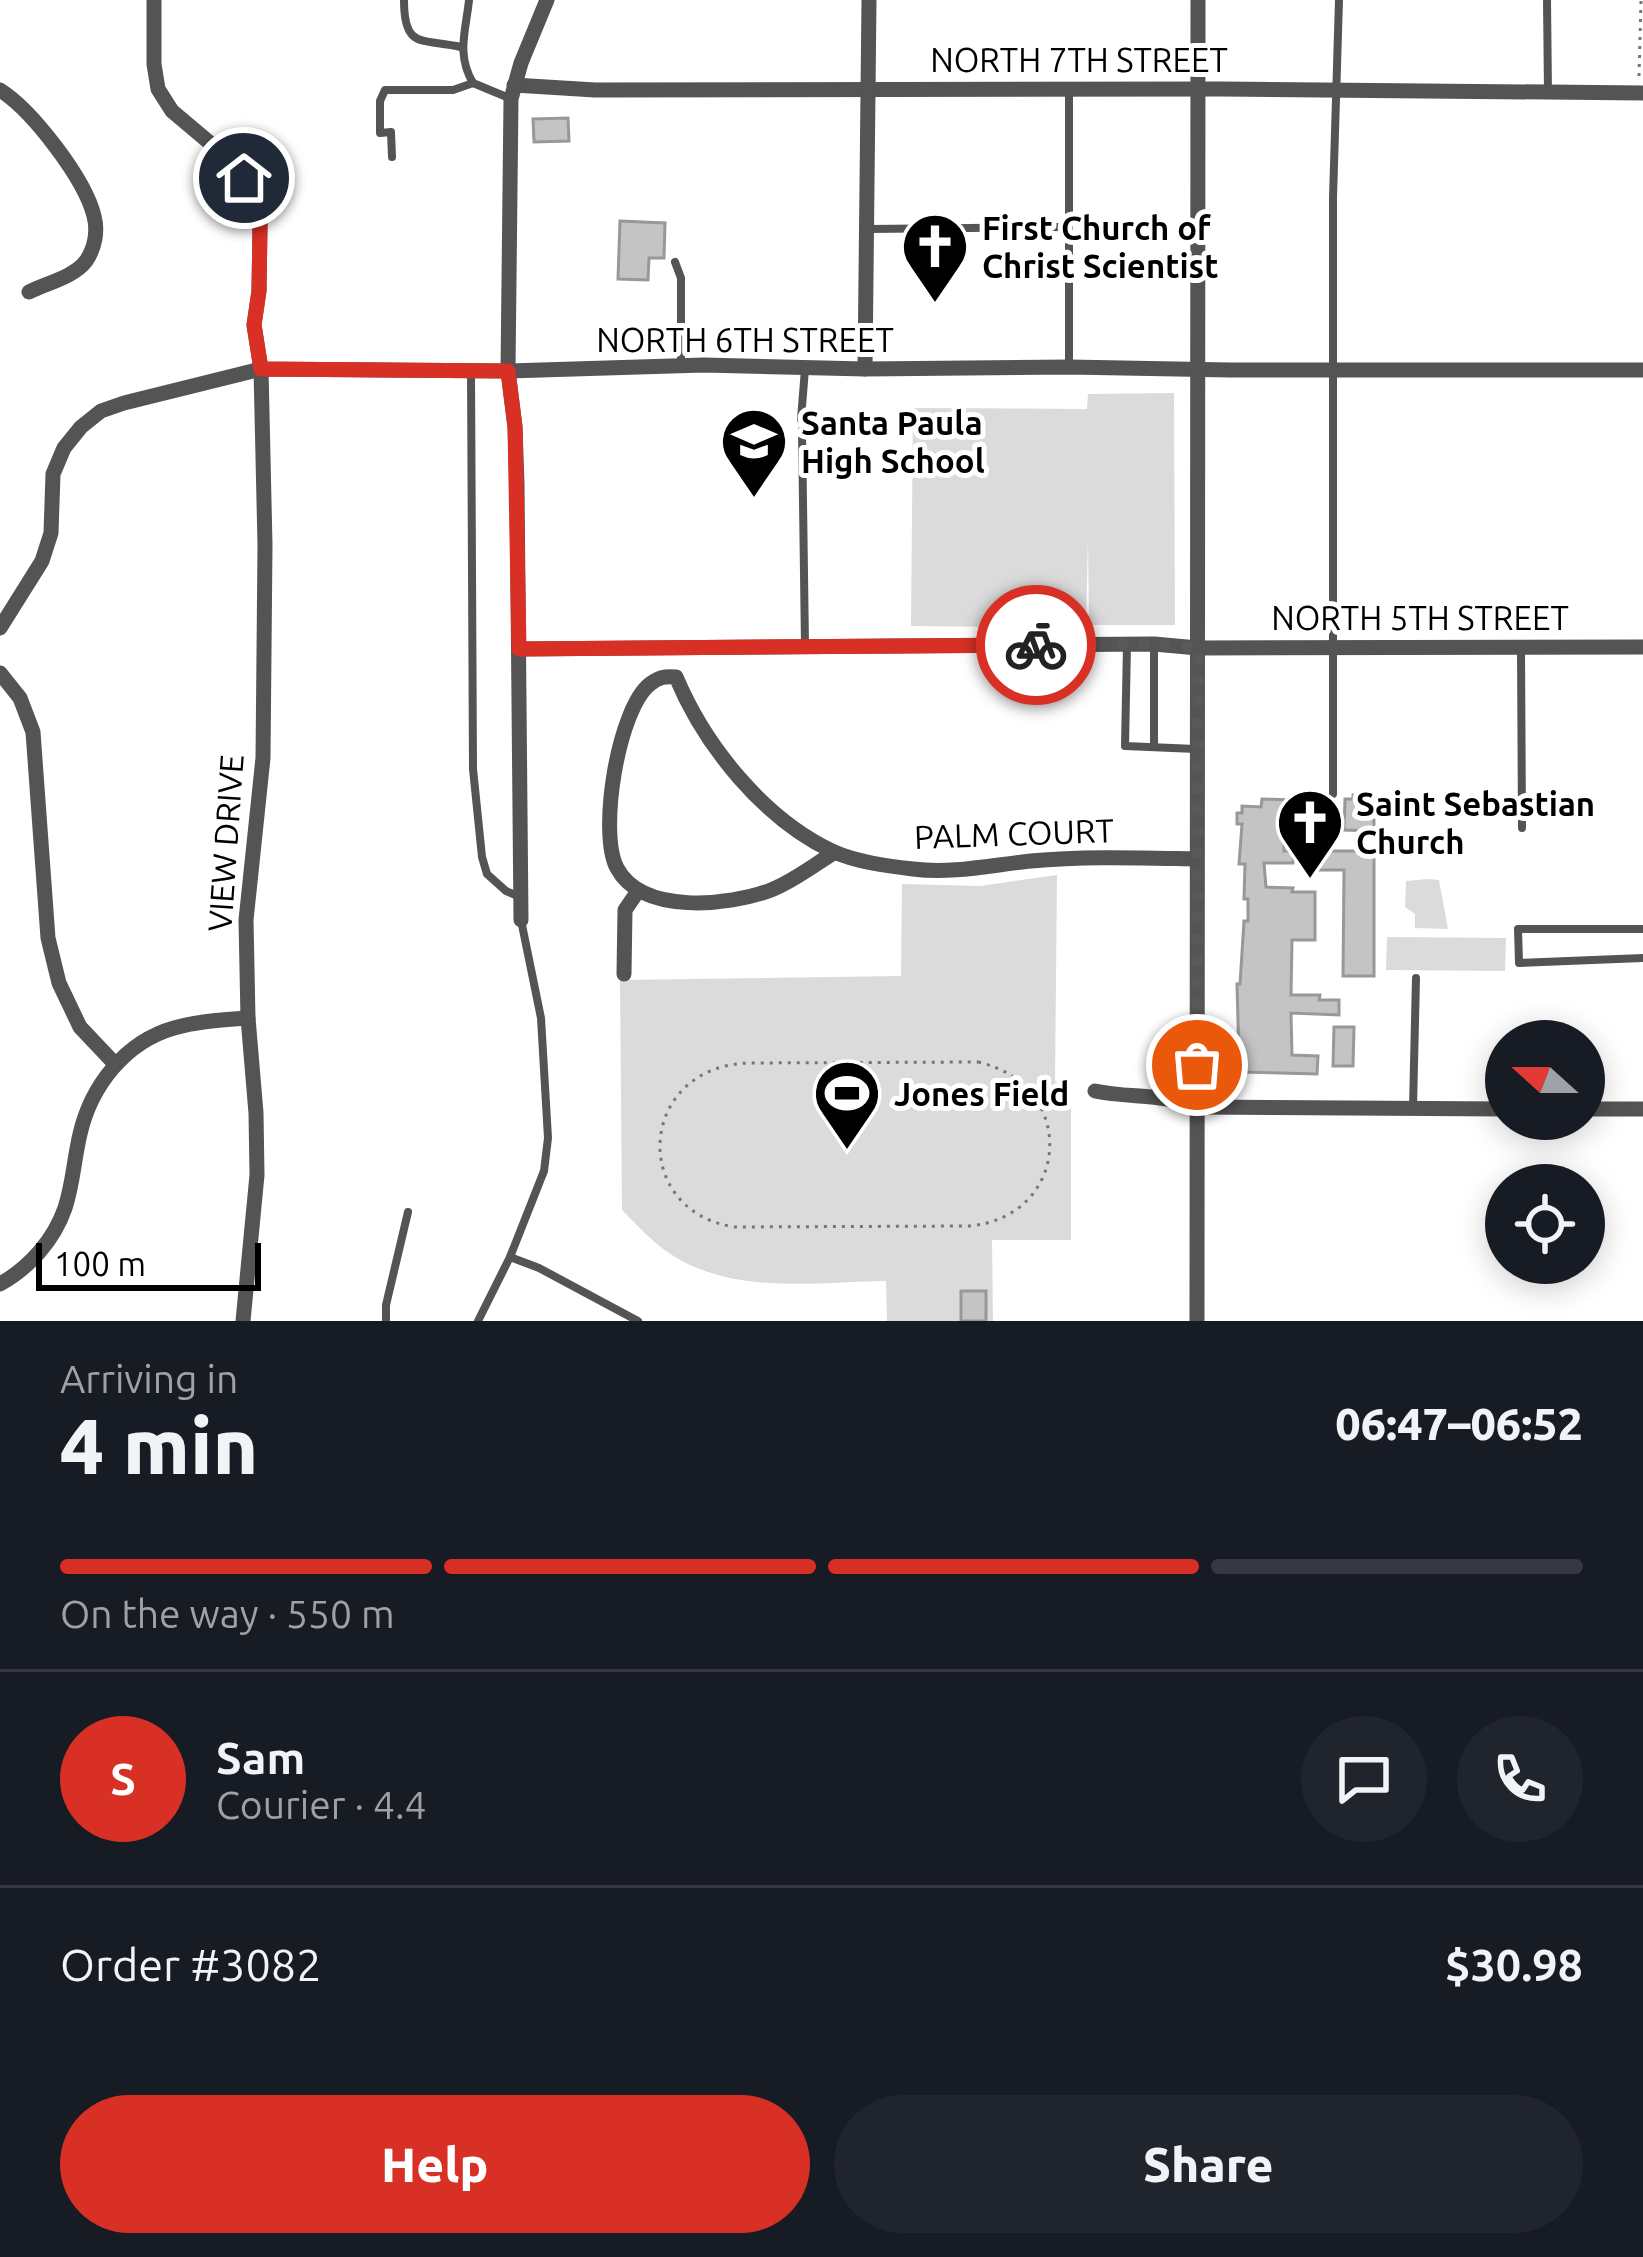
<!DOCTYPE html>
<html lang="en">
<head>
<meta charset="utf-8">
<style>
	:root { --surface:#171b24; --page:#20242c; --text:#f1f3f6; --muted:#9ea1a6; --line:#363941; --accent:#d93025 }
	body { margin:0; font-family:Ubuntu,sans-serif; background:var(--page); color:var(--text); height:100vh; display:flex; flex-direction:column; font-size:45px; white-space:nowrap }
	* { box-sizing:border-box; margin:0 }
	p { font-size:39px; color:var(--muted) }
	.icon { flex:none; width:66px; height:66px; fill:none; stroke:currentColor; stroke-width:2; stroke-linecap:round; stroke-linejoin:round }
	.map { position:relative; height:1321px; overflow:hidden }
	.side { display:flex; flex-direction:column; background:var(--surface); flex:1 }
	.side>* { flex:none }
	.needle { width:78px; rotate:291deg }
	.fabs { position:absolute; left:1485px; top:1020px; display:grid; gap:24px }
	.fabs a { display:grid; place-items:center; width:120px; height:120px; border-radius:50%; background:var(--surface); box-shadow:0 6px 30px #0003; font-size:60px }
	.scale { position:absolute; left:36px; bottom:30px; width:225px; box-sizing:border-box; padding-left:12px; border:6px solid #000; border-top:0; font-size:33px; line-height:42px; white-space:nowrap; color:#000; -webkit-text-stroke:9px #fff; paint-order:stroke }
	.pin { position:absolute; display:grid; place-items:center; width:102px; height:102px; color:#fff; margin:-51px; border:6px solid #fff; border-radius:50%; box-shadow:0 3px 12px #0007 }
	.courier { position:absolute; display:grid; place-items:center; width:120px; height:120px; margin:-60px; border:9px solid #d93025; border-radius:50%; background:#fff; color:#222; box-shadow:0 3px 15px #0007 }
	.head em { font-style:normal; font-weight:800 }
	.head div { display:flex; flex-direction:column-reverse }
	.head { display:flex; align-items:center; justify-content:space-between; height:204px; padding:0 60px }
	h1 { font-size:78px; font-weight:800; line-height:90px }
	.bar { display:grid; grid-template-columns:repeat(4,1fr); gap:18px 12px; align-content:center; height:144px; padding:0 60px }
	.bar i { height:15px; border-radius:9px; background:var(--line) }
	.bar .current { background:var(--accent) }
	.bar p { grid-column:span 4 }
	.line { display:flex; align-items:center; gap:30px; padding:0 60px; border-top:3px solid var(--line) }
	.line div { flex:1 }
	.round { display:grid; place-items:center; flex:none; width:126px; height:126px; border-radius:63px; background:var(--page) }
	.primary-button { display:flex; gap:24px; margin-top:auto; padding:24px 60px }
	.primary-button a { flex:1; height:138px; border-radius:72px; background:var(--accent); color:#fff; font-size:48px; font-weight:800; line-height:138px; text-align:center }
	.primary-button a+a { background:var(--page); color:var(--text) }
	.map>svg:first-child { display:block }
</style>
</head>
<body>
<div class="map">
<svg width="1643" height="1321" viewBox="0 0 1643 1321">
	<rect width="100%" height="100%" fill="#fff"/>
	<!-- green -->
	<g fill="#dbdbdb">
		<path d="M1174 393 1175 625H1089L1088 539 1086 628 911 626 913 408 1087 409 1088 394Z"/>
		<path d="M1057 875 1055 1081 1071 1093V1240H992L993 1321H887L886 1281C816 1282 734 1295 672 1255 653 1243 638 1226 622 1210L620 980 901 976 902 884 980 886Z"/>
		<path d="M1427 879 1439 880 1448 929 1415 928V914L1405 907 1406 881Z"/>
		<path d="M1387 937 1506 938 1505 971 1386 970Z"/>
	</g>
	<!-- building -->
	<g fill="#c4c4c4" stroke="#989898" stroke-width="3">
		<path d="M568 118 569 141 534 142 533 119Z"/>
		<path d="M620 221 665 223 664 258H649L648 280 618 279Z"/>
		<path d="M1353 795H1374V831L1344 830 1345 799H1353Z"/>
		<path d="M1262 799 1295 800 1294 828H1284V851H1294L1293 863H1264L1266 887 1293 888 1292 892H1315V940H1292L1291 995H1320L1319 1000H1339V1015L1291 1013 1292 1055 1318 1056 1317 1074 1243 1072V1059H1239L1237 984H1240L1244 921H1248V899H1244L1245 864H1239L1242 824H1237V813H1242V806L1261 807Z"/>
		<path d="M1315 851H1374V976H1343L1344 870H1314Z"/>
		<path d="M1334 1027H1354L1353 1066H1333Z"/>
		<rect x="961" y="1291" width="25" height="30"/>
	</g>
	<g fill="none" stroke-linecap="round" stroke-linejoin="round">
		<!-- path -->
		<g stroke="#767676" stroke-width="3" stroke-dasharray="3 6" stroke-linecap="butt">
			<path d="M1639 76 1641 0"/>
			<path d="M978 1062C1079 1085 1071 1217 969 1226L734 1227C628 1210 638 1065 750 1063Z"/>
		</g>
		<!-- service -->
		<g stroke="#545454" stroke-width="8">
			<path d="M404 0C404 50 422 38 461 47"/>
			<path d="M469 0C466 30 456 54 473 83"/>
			<path d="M1547 0 1548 93"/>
			<path d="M392 157 391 132 380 133V101L385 90H453L473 83 509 98"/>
			<path d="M868 229 1067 227"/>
			<path d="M675 262 681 278V364"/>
			<path d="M1069 365V88"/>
			<path d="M471 372 473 769 482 857 487 874 506 891 520 897"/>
			<path d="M801 419 805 369"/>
			<path d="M802 430 805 645"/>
			<path d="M1127 645 1125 746 1196 749"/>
			<path d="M1521 650 1522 828"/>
			<path d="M1154 747V647"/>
			<path d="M1333 794V198L1339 0"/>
			<path d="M1643 929H1518L1519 963 1643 958"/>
			<path d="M1413 1108 1416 978"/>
			<path d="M510 1257 539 1268 638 1321"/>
			<path d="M386 1321V1305L408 1212"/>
			<path d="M478 1321 510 1257 544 1171 548 1138 541 1018 521 920"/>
		</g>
		<!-- minor -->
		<g stroke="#545454" stroke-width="15">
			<path d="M154 0V64L158 89 172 111 229 159 244 179 258 206 260 226 259 291 254 325 261 369 265 545 263 758 246 920 248 1018 256 1113 257 1175 243 1321"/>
			<path d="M514 85 595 90 1222 89 1643 93"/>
			<path d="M0 90C32 110 85 179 94 216 98 231 95 248 86 261 74 277 47 283 29 292"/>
			<path d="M865 369 869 0"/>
			<path d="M0 628 42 561 51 533 53 474 64 448 81 427 101 411 124 403 261 369 508 371 704 365 865 369 1069 367 1230 370H1643"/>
			<path d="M519 649 1154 644 1198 648 1643 647"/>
			<path d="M0 673 20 698 33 732 48 938 59 983 80 1027 115 1064"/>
			<path d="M835 852C814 865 794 881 771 890 729 906 642 915 617 868 598 833 618 709 650 684 659 677 665 676 676 677 705 746 763 818 832 851 856 862 887 866 913 869 953 874 991 865 1031 861 1085 856 1142 858 1196 859"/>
			<path d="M521 920 517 484 515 427 508 371 511 99 521 63 547 0"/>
			<path d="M624 974 625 910 638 891"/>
			<path d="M1095 1091C1129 1098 1166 1094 1198 1107L1506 1109"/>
			<path d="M1584 1109H1643"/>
			<path d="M0 1284C29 1268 54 1240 65 1208 73 1184 74 1159 80 1134 91 1086 125 1042 174 1028 198 1021 223 1020 248 1018"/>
			<path d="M1197 1321 1198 0"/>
		</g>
	</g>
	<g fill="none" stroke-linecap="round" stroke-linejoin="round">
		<!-- done -->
		<path stroke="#595959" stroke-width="12" stroke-dasharray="0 21.6" d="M1036 645 1154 644 1198 648 1197 1065"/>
		<!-- route -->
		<path stroke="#d93025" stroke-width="15" d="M244 178 258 206 260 226 259 291 254 325 261 369 508 371 515 427 519 649 1036 645"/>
	</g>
	<!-- icons -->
	<defs>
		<symbol id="church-pin" viewBox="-11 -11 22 30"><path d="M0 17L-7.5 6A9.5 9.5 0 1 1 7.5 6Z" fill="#000" stroke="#fff"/><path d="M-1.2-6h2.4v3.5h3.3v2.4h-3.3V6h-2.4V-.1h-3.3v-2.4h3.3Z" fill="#fff"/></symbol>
		<symbol id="school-pin" viewBox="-11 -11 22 30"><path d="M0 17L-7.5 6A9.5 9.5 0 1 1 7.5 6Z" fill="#000" stroke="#fff"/><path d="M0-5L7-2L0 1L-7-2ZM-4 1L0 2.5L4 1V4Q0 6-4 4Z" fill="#fff"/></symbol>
		<symbol id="stadium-pin" viewBox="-11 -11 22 30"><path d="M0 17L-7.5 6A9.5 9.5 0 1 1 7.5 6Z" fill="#000" stroke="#fff"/><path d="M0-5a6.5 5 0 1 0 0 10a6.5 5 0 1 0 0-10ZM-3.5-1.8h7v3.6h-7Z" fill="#fff"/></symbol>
	</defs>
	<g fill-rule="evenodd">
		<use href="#church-pin" x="897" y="208" width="76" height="104"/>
		<use href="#school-pin" x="716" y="403" width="76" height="104"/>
		<use href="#church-pin" x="1272" y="784" width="76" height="104"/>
		<use href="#stadium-pin" x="809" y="1055" width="76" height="104"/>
	</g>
	<g text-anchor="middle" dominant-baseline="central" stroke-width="10" stroke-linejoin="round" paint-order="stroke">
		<!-- street labels -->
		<g font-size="33" fill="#000" stroke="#fff">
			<text x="1079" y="59">NORTH 7TH STREET</text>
			<text x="745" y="339">NORTH 6TH STREET</text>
			<text x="1420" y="617">NORTH 5TH STREET</text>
			<text transform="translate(1014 833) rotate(-2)">PALM COURT</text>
			<text transform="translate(225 843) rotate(-86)">VIEW DRIVE</text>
		</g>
		<!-- poi labels -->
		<g font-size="33" font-weight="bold" fill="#000" stroke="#fff" text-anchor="start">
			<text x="982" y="227">First Church of<tspan x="982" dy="38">Christ Scientist</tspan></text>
			<text x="801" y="422">Santa Paula<tspan x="801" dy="38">High School</tspan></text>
			<text x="1356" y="803">Saint Sebastian<tspan x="1356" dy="38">Church</tspan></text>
			<text x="894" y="1093">Jones Field</text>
		</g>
	</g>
</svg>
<div class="fabs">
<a><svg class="needle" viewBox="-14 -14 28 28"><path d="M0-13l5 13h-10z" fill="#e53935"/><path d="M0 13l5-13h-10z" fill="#9ea1a6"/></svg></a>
<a><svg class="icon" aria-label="locate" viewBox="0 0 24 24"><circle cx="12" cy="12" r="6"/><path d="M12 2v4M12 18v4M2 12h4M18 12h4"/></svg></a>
</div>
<div class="scale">100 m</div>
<div class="pin" style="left:1197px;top:1065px;background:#ea580c"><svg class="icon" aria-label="bag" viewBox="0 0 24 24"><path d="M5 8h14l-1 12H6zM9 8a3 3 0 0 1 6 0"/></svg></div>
<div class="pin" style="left:244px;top:178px;background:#1f2937"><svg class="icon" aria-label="home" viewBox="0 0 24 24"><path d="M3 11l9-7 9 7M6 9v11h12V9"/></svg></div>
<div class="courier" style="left:1036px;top:645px"><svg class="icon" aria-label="bike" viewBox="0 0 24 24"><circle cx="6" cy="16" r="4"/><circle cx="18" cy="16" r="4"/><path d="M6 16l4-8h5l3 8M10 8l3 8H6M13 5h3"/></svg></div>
</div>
<section class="side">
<div class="head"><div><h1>4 min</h1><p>Arriving in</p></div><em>06:47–06:52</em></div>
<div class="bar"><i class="current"></i><i class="current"></i><i class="current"></i><i></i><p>On the way · 550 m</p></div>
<div class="line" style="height:216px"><b class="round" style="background:var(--accent);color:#fff">S</b><div><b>Sam</b><p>Courier · 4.4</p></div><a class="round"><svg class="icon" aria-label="chat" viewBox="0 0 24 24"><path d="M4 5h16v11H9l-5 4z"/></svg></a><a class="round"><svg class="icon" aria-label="phone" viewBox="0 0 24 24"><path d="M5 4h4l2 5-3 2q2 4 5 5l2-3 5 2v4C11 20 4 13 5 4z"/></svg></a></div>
<div class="line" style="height:156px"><div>Order #3082</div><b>$30.98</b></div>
<div class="primary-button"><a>Help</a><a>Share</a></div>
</section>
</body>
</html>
